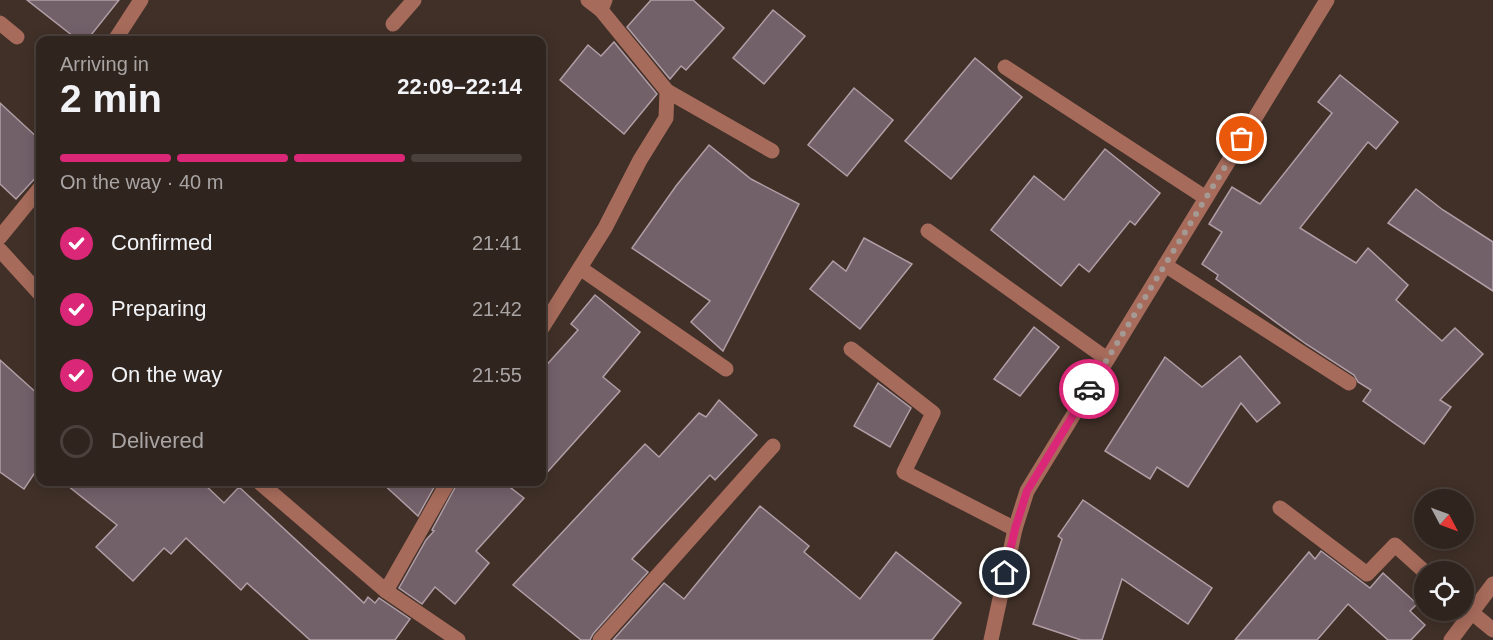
<!DOCTYPE html>
<html lang="en">
<head>
<meta charset="utf-8">
<style>
	:root { --surface:#30241e; --page:#3c302b; --text:#f1f3f6; --muted:#a8a4a4; --line:#4b413c; --accent:#db2777 }
	body { margin:0; font-family:Arial,sans-serif; background:var(--page); color:var(--text); height:100vh; display:flex; flex-direction:column; font-size:22px; white-space:nowrap }
	* { box-sizing:border-box; margin:0 }
	p { font-size:20px; color:var(--muted) }
	.icon { flex:none; width:33px; height:33px; fill:none; stroke:currentColor; stroke-width:2; stroke-linecap:round; stroke-linejoin:round }
	.map { position:relative; flex:1; overflow:hidden }
	.panel { position:absolute; left:36px; top:36px; width:510px; height:450px; display:flex; flex-direction:column; background:var(--surface); border-radius:12px; box-shadow:0 3px 15px #0003,0 0 0 2px var(--line) }
	.panel>* { flex:none }
	.needle { width:39px; rotate:131deg }
	.fabs { position:absolute; left:1414px; top:489px; display:grid; gap:12px }
	.fabs a { display:grid; place-items:center; width:60px; height:60px; border-radius:50%; background:var(--surface); box-shadow:0 3px 15px #0003,0 0 0 2px var(--line); font-size:30px }
	.pin { position:absolute; display:grid; place-items:center; width:51px; height:51px; color:#fff; margin:-26px; border:3px solid #fff; border-radius:50%; box-shadow:0 2px 6px #0007 }
	.courier { position:absolute; display:grid; place-items:center; width:60px; height:60px; margin:-30px; border:4px solid #db2777; border-radius:50%; background:#fff; color:#222; box-shadow:0 2px 8px #0007 }
	.head em { font-style:normal; font-weight:700 }
	.head div { display:flex; flex-direction:column-reverse }
	.head { display:flex; align-items:center; justify-content:space-between; height:102px; padding:0 24px }
	h1 { font-size:39px; font-weight:700; line-height:45px }
	.bar { display:grid; grid-template-columns:repeat(4,1fr); gap:9px 6px; align-content:center; height:72px; padding:0 24px }
	.bar i { height:8px; border-radius:4px; background:var(--line) }
	.bar .current { background:var(--accent) }
	.bar p { grid-column:span 4 }
	ol { padding:0 24px; list-style:none }
	li { display:flex; align-items:center; gap:18px; height:66px }
	li p { margin-inline-start:auto }
	li .icon { padding:6px; border-radius:50%; background:var(--accent); color:#fff; stroke-width:4 }
	li:last-child { color:var(--muted) }
	li i { width:33px; height:33px; border:3px solid var(--line); border-radius:50% }
	.map>svg:first-child { display:block }
</style>
</head>
<body>
<div class="map">
<svg width="1493" height="640" viewBox="0 0 1493 640">
	<rect width="100%" height="100%" fill="#403028"/>
	<!-- building -->
	<g fill="#73616a" stroke="#b19da6" stroke-width="1.5">
		<path d="M27 0H119L87 40H78Z"/>
		<path d="M651 0H693L724 28 686 70 681 66 670 79 627 27Z"/>
		<path d="M773 10 805 36 764 84 733 58Z"/>
		<path d="M614 42 657 94 624 134 560 80 588 45 601 56Z"/>
		<path d="M975 58 1022 97 951 179 905 141Z"/>
		<path d="M1340 75 1398 122 1376 149 1368 142 1300 228 1356 263 1368 248 1408 285 1396 300 1442 341 1455 328 1483 354 1440 400 1451 407 1424 444 1363 401 1371 390 1358 382 1354 375 1306 344 1216 279 1218 275 1202 264 1222 232 1209 224 1232 187 1260 204 1332 113 1318 102Z"/>
		<path d="M854 88 893 120 847 176 808 145Z"/>
		<path d="M0 103 40 140V173L16 199 0 184Z"/>
		<path d="M709 145 751 179 799 204 723 351 691 322 710 301 632 248 676 186Z"/>
		<path d="M1105 149 1160 193 1135 225 1130 221 1089 272 1079 264 1061 286 991 230 1034 176 1064 200Z"/>
		<path d="M1416 189 1443 210 1493 242V291L1388 223Z"/>
		<path d="M864 238 912 264 860 329 810 289 833 261 846 271Z"/>
		<path d="M595 295 640 332 603 377 620 391 542 478V370L578 330 571 324Z"/>
		<path d="M1034 327 1059 347 1020 396 994 379Z"/>
		<path d="M1240 356 1280 403 1257 422 1241 403 1188 487 1157 467 1150 479 1105 451 1165 357 1202 387Z"/>
		<path d="M0 360 40 396V465L24 489 0 472Z"/>
		<path d="M878 383 911 408 890 447 854 426Z"/>
		<path d="M719 400 757 435 715 480 710 475 632 559 648 572 593 634 590 640H581L513 585 645 444 659 457 699 413 706 417Z"/>
		<path d="M63 482H202L224 503 239 487 364 603 368 597 375 603 379 598 410 619 395 640H310L247 583 241 590 186 538 171 554 164 548 133 581 96 547 117 525Z"/>
		<path d="M381 482H437L418 516Z"/>
		<path d="M458 482H503L524 498 476 551 489 563 455 604 435 587 422 604 399 588 426 540 434 531 432 530Z"/>
		<path d="M1083 500 1212 588 1188 624 1122 579 1102 640H1081L1033 624 1062 539 1058 536Z"/>
		<path d="M760 506 809 546 804 552 860 599 896 552 961 603 932 640H613L664 583 684 599Z"/>
		<path d="M1321 551 1370 588 1383 573 1417 604 1410 611 1425 625 1411 640H1388L1348 604 1317 640H1235L1309 552 1315 559Z"/>
	</g>
	<g fill="none" stroke-linecap="round" stroke-linejoin="round">
		<!-- minor -->
		<g stroke="#a66b5b" stroke-width="15">
			<path d="M588 0 601 10"/>
			<path d="M0 23 17 37"/>
			<path d="M393 24 414 0"/>
			<path d="M115 40 141 0"/>
			<path d="M1005 67 1206 198"/>
			<path d="M667 91 772 151"/>
			<path d="M928 231 1107 359"/>
			<path d="M0 237 40 188"/>
			<path d="M0 250 40 294"/>
			<path d="M1165 265 1349 383"/>
			<path d="M580 268 726 369"/>
			<path d="M542 328 605 228 640 160 666 118 667 91 601 10 605 0"/>
			<path d="M851 349 933 413 904 472 1015 529"/>
			<path d="M259 482 386 591 458 640"/>
			<path d="M1280 508 1367 574 1395 545 1425 572"/>
			<path d="M386 591 448 482"/>
			<path d="M1465 607 1493 630"/>
			<path d="M600 640 773 446"/>
			<path d="M991 640 1015 529 1027 491 1327 0"/>
			<path d="M1451 640 1493 584"/>
		</g>
	</g>
	<g fill="none" stroke-linecap="round" stroke-linejoin="round">
		<!-- done -->
		<path stroke="#a59993" stroke-width="6" stroke-dasharray="0 10.8" d="M1089 389 1242 139"/>
		<!-- route -->
		<path stroke="#db2777" stroke-width="8" d="M1005 573 1015 529 1027 491 1089 389"/>
	</g>
</svg>
<div class="fabs">
<a><svg class="needle" viewBox="-14 -14 28 28"><path d="M0-13l5 13h-10z" fill="#e53935"/><path d="M0 13l5-13h-10z" fill="#a8a4a4"/></svg></a>
<a><svg class="icon" aria-label="locate" viewBox="0 0 24 24"><circle cx="12" cy="12" r="6"/><path d="M12 2v4M12 18v4M2 12h4M18 12h4"/></svg></a>
</div>
<div class="pin" style="left:1242px;top:139px;background:#ea580c"><svg class="icon" aria-label="bag" viewBox="0 0 24 24"><path d="M5 8h14l-1 12H6zM9 8a3 3 0 0 1 6 0"/></svg></div>
<div class="pin" style="left:1005px;top:573px;background:#1f2937"><svg class="icon" aria-label="home" viewBox="0 0 24 24"><path d="M3 11l9-7 9 7M6 9v11h12V9"/></svg></div>
<div class="courier" style="left:1089px;top:389px"><svg class="icon" aria-label="car" viewBox="0 0 24 24"><path d="M5 17H2v-5l4-1 3-4h7l3 4 3 1v5h-3M9 17h6M6 11h13"/><circle cx="7" cy="17" r="2"/><circle cx="17" cy="17" r="2"/></svg></div>
<section class="panel">
<div class="head"><div><h1>2 min</h1><p>Arriving in</p></div><em>22:09–22:14</em></div>
<div class="bar"><i class="current"></i><i class="current"></i><i class="current"></i><i></i><p>On the way · 40 m</p></div>
<ol>
<li><svg class="icon" aria-label="check" viewBox="0 0 24 24"><path d="M5 12l5 5 9-10"/></svg>Confirmed<p>21:41</p></li>
<li><svg class="icon" aria-label="check" viewBox="0 0 24 24"><path d="M5 12l5 5 9-10"/></svg>Preparing<p>21:42</p></li>
<li><svg class="icon" aria-label="check" viewBox="0 0 24 24"><path d="M5 12l5 5 9-10"/></svg>On the way<p>21:55</p></li>
<li><i></i>Delivered</li>
</ol>
</section>
</div>
</body>
</html>
